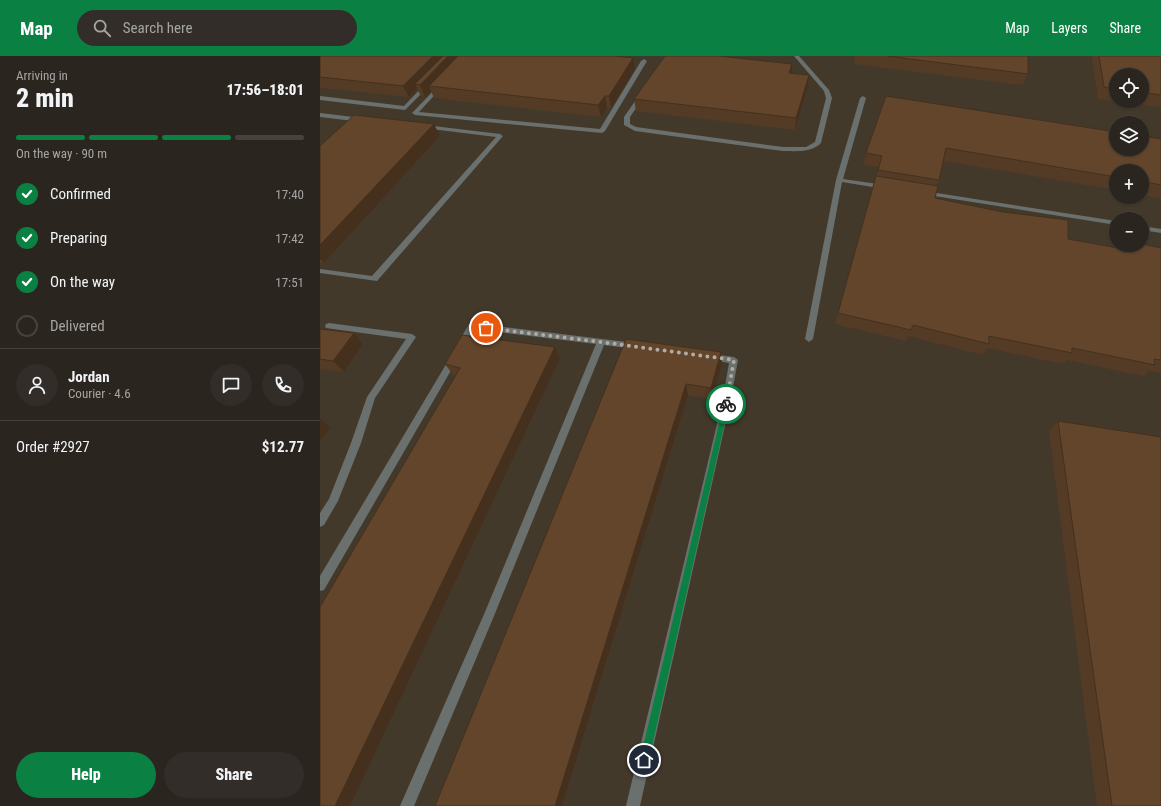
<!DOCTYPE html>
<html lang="en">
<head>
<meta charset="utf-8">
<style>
	:root { --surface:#2a251f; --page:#322d28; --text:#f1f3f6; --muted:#a5a5a4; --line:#46423d; --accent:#0b8043 }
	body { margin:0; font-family:"Roboto Condensed",sans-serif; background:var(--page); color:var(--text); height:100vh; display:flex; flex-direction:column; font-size:15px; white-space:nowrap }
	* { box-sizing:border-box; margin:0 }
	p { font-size:13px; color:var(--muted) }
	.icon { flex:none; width:22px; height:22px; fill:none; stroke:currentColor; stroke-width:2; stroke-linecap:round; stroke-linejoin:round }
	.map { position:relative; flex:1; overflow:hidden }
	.sheet { display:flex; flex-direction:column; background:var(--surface); width:320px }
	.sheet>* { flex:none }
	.buttons { position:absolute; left:789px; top:12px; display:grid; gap:8px }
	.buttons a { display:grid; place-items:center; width:40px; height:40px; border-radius:50%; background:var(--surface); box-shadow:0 1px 3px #0004,0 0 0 1px var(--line); font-size:20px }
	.pin { position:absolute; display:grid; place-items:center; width:34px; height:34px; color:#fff; margin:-17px; border:2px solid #fff; border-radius:50%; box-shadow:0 1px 4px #0007 }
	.courier { position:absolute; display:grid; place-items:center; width:40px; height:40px; margin:-20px; border:3px solid #0b8043; border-radius:50%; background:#fff; color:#222; box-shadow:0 1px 5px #0007 }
	.overview em { font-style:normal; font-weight:800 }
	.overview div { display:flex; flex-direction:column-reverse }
	.overview { display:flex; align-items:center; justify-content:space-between; height:68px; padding:0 16px }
	h1 { font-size:26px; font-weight:800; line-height:30px }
	.bar { display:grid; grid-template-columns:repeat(4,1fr); gap:6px 4px; align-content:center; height:48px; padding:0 16px }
	.bar i { height:5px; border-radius:3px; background:var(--line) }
	.bar .current { background:var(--accent) }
	.bar p { grid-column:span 4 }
	.line { display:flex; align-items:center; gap:10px; padding:0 16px; border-top:1px solid var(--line) }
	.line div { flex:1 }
	.round { display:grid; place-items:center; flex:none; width:42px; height:42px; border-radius:21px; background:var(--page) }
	ol { padding:0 16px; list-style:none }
	li { display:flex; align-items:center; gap:12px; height:44px }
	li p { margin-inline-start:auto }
	li .icon { padding:4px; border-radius:50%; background:var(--accent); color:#fff; stroke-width:4 }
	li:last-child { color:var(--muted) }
	li i { width:22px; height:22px; border:2px solid var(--line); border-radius:50% }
	.cta { display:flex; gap:8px; margin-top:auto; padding:8px 16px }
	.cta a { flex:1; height:46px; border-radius:24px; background:var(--accent); color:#fff; font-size:16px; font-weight:800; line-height:46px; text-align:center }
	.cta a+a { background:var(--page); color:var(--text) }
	header { display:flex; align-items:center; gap:24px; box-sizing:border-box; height:56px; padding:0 20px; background:var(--accent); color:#fff }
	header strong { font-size:19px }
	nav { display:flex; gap:22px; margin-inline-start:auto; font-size:14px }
	.search { width:280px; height:36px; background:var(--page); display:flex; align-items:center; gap:10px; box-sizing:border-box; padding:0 14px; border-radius:22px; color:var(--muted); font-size:15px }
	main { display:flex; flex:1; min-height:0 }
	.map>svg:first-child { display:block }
</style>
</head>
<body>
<header>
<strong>Map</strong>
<div class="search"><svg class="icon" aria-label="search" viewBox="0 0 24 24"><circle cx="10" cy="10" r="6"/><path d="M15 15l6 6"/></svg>Search here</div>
<nav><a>Map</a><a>Layers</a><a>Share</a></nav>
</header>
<main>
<section class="sheet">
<div class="overview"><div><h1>2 min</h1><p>Arriving in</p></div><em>17:56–18:01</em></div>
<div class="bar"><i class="current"></i><i class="current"></i><i class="current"></i><i></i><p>On the way · 90 m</p></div>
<ol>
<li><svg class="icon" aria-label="check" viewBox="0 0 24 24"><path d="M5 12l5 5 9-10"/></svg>Confirmed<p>17:40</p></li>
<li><svg class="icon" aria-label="check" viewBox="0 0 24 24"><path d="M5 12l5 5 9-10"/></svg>Preparing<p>17:42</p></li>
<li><svg class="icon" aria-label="check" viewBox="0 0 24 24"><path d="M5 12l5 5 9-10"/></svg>On the way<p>17:51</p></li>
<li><i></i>Delivered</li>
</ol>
<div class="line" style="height:72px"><a class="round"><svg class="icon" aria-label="person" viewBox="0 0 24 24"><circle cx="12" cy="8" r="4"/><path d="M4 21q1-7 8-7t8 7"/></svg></a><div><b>Jordan</b><p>Courier · 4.6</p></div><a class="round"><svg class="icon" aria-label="chat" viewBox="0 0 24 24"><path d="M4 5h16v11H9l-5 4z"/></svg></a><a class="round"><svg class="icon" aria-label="phone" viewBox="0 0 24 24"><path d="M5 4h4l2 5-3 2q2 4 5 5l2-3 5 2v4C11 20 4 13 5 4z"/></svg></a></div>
<div class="line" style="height:52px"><div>Order #2927</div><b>$12.77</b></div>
<div class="cta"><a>Help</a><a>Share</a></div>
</section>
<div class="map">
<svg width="841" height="750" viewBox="0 0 841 750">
	<rect width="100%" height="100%" fill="#383129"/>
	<!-- built -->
	<path fill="#43392b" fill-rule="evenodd" d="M0 0H841V750H0ZM796 19H822V45H796ZM796 67H822V93H796ZM796 115H822V141H796ZM796 163H822V189H796Z"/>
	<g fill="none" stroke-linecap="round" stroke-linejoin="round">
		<!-- lane -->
		<g fill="#6a706e" fill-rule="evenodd">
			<path d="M474 0H479L509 34 512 42 501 87C491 97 476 95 463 95L315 75 304 69V61L320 38 322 37 325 39 310 61V68L316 71 463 91H486L495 86 506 42 504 35Z"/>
			<path d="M324 3 327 5 285 75 282 77 95 59 92 57 120 28 123 30 122 31 99 56 280 73 321 5Z"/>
			<path d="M105 28 110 29 85 54 0 44V40L84 50Z"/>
			<path d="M543 40 546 42 523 123 565 129 568 131 565 133 522 126 493 283 489 286 485 283 516 124 540 42Z"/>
			<path d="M0 57 42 62 45 64 42 66 0 61Z"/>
			<path d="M105 69 180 78 183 80 57 225 0 217V213L52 220 176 81 103 72 102 71Z"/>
			<path d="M604 135 796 165V169L602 138V136Z"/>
			<path d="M822 170 841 173V177L822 174Z"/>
			<path d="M9 267 92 278 96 281 55 342 41 387 18 445 4 469 0 471V457L9 443 31 387 47 341 86 283 6 272 5 270 6 268Z"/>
			<path d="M152 267 315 287 319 290 315 293 284 289 174 560 94 750H80L165 556 276 288 154 273 143 293H137L136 291 137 289 149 268Z"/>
			<path d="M391 298 414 301 418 304 410 347 320 750H306L402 347 409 307 388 303 387 301Z"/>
			<path d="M134 299 138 302 137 304 4 534 0 535V520L131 300Z"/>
		</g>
	</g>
	<!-- wall -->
	<g fill="#543b25" fill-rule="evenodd">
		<path d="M0 0 313 2 315 13 291 52H287L281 61 114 42 111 35 105 41 101 40 97 33 89 41 0 32Z"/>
		<path d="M535 0H708V18L703 29 534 8Z"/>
		<path d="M772 0H841V51L778 43ZM796 19H822V45H796Z"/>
		<path d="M489 19 488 31 475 74 316 55 314 43Z"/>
		<path d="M566 40 841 83V142L822 139V115H796V134L623 105 619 124 617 130 615 142 748 183 809 194 813 189H822L841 192V317L829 315 824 320 747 304 743 308 667 292 663 299 588 280 586 285 515 268 518 257 559 111 544 109 546 97Z"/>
		<path d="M120 80 4 207H0V90Z"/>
		<path d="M0 273 34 277 43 288 24 316 0 313Z"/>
		<path d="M306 283 402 307 392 343 368 339 242 750H115Z"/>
		<path d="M235 291 240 302 136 320 133 319 125 308Z"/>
		<path d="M738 365 841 750H777L729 375Z"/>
	</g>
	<!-- shaded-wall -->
	<g fill="#45301e">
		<path d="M113 0H144L109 30 111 35 105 41 100 29 95 28 97 33 89 41 83 30Z"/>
		<path d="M313 2 315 13 291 52 289 40Z"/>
		<path d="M472 8V19L469 17Z"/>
		<path d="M489 19 488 31 475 74 476 62Z"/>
		<path d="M285 40 287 52 281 61 278 49Z"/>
		<path d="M114 68 120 80 4 207 0 203V189Z"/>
		<path d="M34 277 43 288 24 316 13 305Z"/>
		<path d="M235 291 240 302 30 750H15Z"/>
		<path d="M401 296 402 307 392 343 391 332Z"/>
		<path d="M366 328 368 339 242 750H235Z"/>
		<path d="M0 363 10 371 0 385Z"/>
	</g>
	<!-- building -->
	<g fill="#62452b" stroke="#45301e">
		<path d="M0 0H113L83 30 0 21Z"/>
		<path d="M123 0H128L100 29 95 28Z"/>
		<path d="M138 0H295L313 2 289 40H285L278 49 109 30Z"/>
		<path d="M345 0H398L472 8 469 17 489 19 476 62 314 43Z"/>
		<path d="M567 0H708V18Z"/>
		<path d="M779 0H841V39L822 36V19H796V33L784 31Z"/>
		<path d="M566 40 796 76V93H822V80L841 83V129L822 125V115H796V121L626 92 619 124 558 114 562 100 546 97Z"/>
		<path d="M34 59 114 68 0 189V90Z"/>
		<path d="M556 120 618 130 615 142 683 156 748 164V183L815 195V189H822V188L841 192V304L834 303 835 309 752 292V297L669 280V288L593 269 591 274 518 257Z"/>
		<path d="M0 273 34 277 13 305 0 303Z"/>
		<path d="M142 279 235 291 15 750H0V551L140 312 125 308Z"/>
		<path d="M306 283 401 296 391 332 366 328 235 750H115Z"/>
		<path d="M738 365 841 381V750H792Z"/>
	</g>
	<!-- route -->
	<path fill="#0b8043" d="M404 346H408L409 348 329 704 327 707 324 708 321 707 320 704Z"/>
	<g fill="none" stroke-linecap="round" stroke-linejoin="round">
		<!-- done -->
		<path stroke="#b1aba5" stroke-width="4" stroke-dasharray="0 7.2" d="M166 272 281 286 414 304 406 348"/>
	</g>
</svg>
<div class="buttons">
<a><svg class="icon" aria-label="locate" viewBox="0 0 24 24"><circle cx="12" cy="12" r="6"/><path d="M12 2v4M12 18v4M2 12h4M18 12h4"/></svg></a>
<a><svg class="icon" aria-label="layers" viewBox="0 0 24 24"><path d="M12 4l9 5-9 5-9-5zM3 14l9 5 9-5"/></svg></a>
<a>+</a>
<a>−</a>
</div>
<div class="pin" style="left:166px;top:272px;background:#ea580c"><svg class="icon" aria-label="bag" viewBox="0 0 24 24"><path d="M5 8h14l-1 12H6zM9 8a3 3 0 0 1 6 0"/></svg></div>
<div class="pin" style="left:324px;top:704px;background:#1f2937"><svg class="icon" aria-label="home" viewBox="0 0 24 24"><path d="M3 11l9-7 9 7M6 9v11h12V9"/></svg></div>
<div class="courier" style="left:406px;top:348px"><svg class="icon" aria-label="bike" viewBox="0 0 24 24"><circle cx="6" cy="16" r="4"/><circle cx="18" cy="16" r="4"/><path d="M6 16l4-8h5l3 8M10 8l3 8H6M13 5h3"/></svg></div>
</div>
</main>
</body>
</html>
